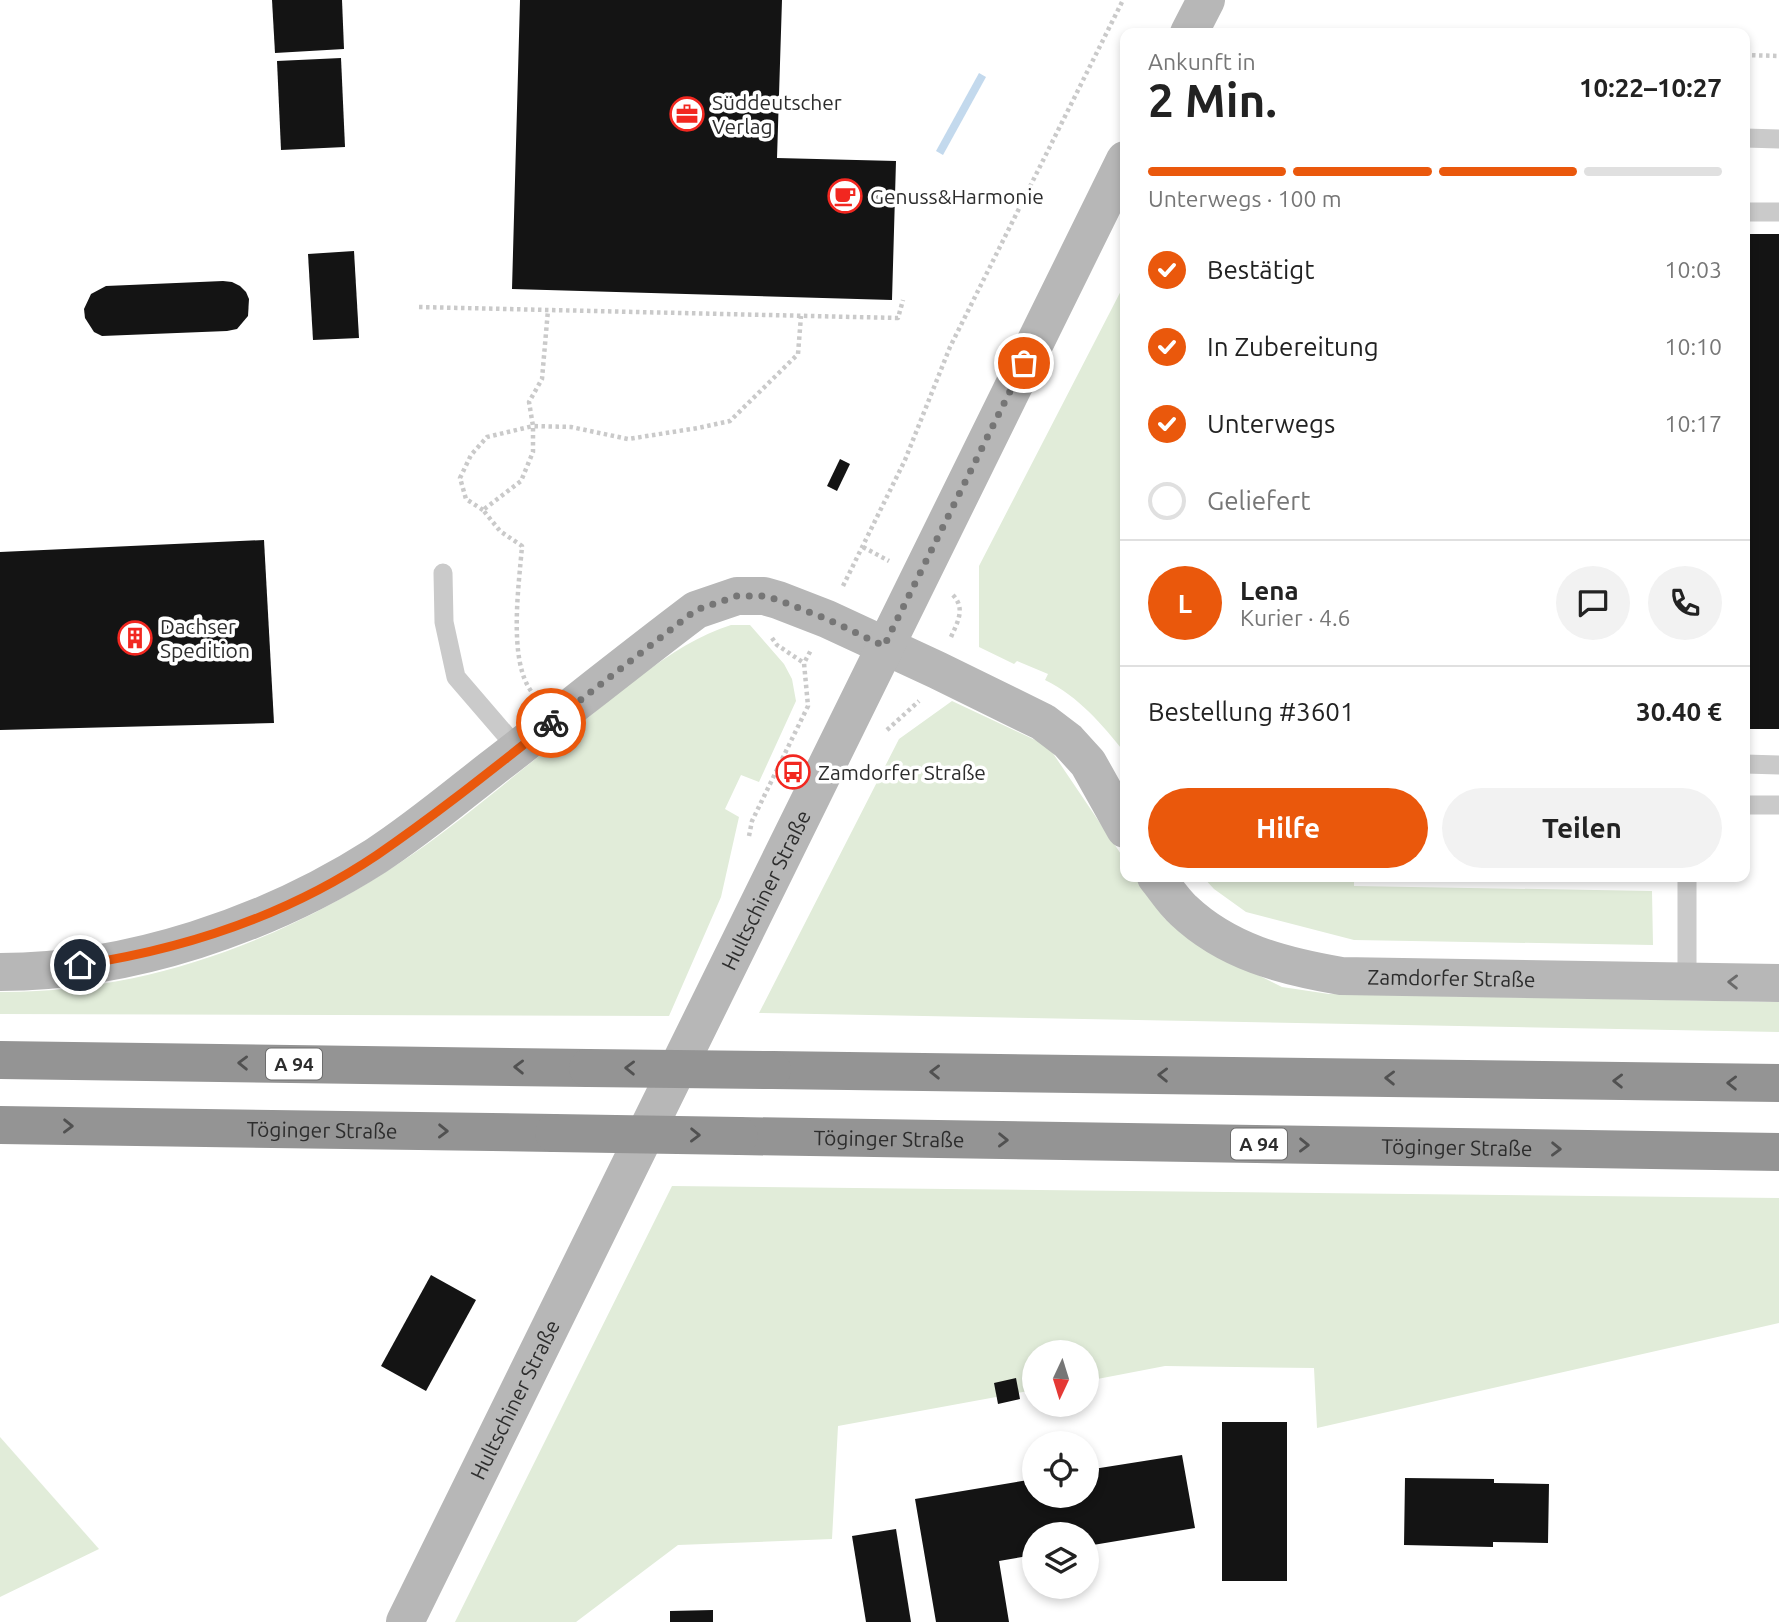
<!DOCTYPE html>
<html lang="de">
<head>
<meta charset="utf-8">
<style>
	:root { --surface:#fff; --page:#f2f2f2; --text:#222; --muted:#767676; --line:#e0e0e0; --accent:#ea580c }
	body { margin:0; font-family:Ubuntu,sans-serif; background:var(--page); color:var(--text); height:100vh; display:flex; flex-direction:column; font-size:26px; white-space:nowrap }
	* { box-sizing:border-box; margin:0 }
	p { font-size:23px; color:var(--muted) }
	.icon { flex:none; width:38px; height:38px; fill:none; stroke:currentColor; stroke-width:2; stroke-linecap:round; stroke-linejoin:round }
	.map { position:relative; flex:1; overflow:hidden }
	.drawer { position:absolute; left:1120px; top:28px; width:630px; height:854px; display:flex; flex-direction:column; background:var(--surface); border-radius:14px; box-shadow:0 4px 10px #0003 }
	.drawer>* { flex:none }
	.needle { width:46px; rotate:184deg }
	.fabs { position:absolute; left:1022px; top:1340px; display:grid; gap:14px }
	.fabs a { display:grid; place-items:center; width:77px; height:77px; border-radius:50%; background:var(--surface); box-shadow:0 4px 10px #0003; font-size:35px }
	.pin { position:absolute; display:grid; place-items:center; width:60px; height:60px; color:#fff; margin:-30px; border:4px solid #fff; border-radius:50%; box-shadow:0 2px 7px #0007 }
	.courier { position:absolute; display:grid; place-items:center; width:70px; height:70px; margin:-35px; border:5px solid #ea580c; border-radius:50%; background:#fff; color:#222; box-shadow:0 2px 9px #0007 }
	.head em { font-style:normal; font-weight:700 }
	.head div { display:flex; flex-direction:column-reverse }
	.head { display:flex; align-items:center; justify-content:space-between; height:119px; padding:0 28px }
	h1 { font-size:46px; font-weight:700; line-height:52px }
	.bar { display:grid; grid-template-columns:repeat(4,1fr); gap:10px 7px; align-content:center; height:84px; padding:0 28px }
	.bar i { height:9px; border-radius:5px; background:var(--line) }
	.bar .current { background:var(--accent) }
	.bar p { grid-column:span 4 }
	.line { display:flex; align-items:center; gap:18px; padding:0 28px; border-top:2px solid var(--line) }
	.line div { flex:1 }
	.round { display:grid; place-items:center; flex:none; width:74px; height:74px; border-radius:37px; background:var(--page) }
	ol { padding:0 28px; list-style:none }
	li { display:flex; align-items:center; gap:21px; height:77px }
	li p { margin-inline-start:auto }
	li .icon { padding:7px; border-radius:50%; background:var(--accent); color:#fff; stroke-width:4 }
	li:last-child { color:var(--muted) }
	li i { width:38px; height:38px; border:4px solid var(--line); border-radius:50% }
	.cta { display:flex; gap:14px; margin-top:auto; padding:14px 28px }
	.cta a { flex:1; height:80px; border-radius:42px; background:var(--accent); color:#fff; font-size:28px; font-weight:700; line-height:80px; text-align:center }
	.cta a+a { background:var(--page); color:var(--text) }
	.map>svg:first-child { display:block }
</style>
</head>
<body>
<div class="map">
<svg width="1779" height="1622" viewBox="0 0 1779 1622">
	<rect width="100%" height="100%" fill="#fff"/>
	<!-- green -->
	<g fill="#e1ecd9">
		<path d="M1125 283V753C1102 724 1079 697 1045 680L1048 674 1017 661 1014 664 979 647V566Z"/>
		<path d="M731 625H750L784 664 792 679 796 701 759 782 741 775 725 809 739 817 721 897 669 1016 0 1014V992C148 993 290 938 410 856 463 820 510 778 561 739 612 700 670 644 731 625Z"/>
		<path d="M952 701 1048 746 1125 860V877H1136L1165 919 1218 955 1282 987 1329 994 1779 1002V1032L759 1013 899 739Z"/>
		<path d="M1203 877H1354V886L1652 891 1653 945 1354 940 1246 912 1214 889Z"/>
		<path d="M672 1186 1779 1198V1323L1317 1428 1314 1368 1165 1366 1087 1381V1353H1034V1390L838 1426 832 1539 678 1545 576 1622H455Z"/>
		<path d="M0 1437 99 1549 0 1597Z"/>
	</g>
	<!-- water -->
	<path fill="#c3d9ed" d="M979 73 986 77 943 155 936 151Z"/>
	<!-- building -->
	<g fill="#141414">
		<path d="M272 0H342L344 49 275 53Z"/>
		<path d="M520 0H782L777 158 896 161 892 300 512 289Z"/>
		<path d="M341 58 345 147 281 150 277 61Z"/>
		<rect x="1745" y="234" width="34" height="495"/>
		<path d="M354 251 359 338 313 340 308 254Z"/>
		<path d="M223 281 232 282 240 286 246 292 249 299 248 316 237 329 227 331 102 336 94 332 85 318 84 309 91 294 106 286Z"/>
		<path d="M840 459 850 464 837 491 827 486Z"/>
		<path d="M264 540 274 723 0 730V552Z"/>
		<path d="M431 1275 476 1300 426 1391 381 1366Z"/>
		<path d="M1016 1378 1020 1399 998 1404 994 1383Z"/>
		<rect x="1222" y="1422" width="65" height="159"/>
		<path d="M1182 1455 1195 1528 1087 1546V1535H1034V1555L999 1561 1009 1622H936L915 1499 1034 1479V1496H1087V1470Z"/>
		<path d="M1405 1478 1494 1479V1483L1549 1484 1548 1543 1493 1542V1547L1404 1545Z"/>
		<path d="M896 1529 911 1622H866L852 1536Z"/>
		<path d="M713 1610V1622H670V1611Z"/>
	</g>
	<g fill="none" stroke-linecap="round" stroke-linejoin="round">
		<!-- path -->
		<g stroke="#cacaca" stroke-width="4.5" stroke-dasharray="3.5 3.5" stroke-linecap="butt">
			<path d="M1745 55 1779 56"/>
			<path d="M419 307 898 318 903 300"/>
			<path d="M483 510 466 499 460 478 471 455 487 437 533 426 529 402 542 379 548 310"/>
			<path d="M863 547 889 561"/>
			<path d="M843 586 905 460 950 347 1123 0"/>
			<path d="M951 637C958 621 966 608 952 594"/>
			<path d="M772 638 777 645 804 663"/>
			<path d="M531 691C508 659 519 585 522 546L500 531 483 510 521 481 533 452V426L571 427 628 439 698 428 730 421 798 354 801 316"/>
			<path d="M887 730 919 701"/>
			<path d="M749 836 752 821 808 706 804 663 811 650"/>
		</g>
		<!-- lane -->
		<g stroke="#cacaca" stroke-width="19">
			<path d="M1745 138 1779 139"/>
			<path d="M1745 212H1779"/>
			<path d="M443 573 444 622 456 677 518 749"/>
			<path d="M1745 764 1779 765"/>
			<path d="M1745 805H1779"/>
			<path d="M1687 877V982"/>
		</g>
		<!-- secondary -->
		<g stroke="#b7b7b7" stroke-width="38">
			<path d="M1189 33 1206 0"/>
			<path id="s1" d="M1156 877C1165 888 1173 901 1183 910 1227 952 1283 966 1341 976L1779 983"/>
			<path d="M0 972C129 972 268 925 376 856 416 830 453 799 490 770 559 717 627 662 696 610L737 596H764L778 600 827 619 937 670 1043 722 1068 741 1088 763 1125 829"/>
			<path id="s2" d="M405 1622 1125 160"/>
		</g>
		<!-- highway -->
		<g stroke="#949494" stroke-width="38">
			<path d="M0 1060 588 1068"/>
			<path d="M772 1070 1779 1083"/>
			<path id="s3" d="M0 1125 554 1133"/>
			<path id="s4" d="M739 1136 1779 1152"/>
		</g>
		<!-- highway-bridge -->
		<g stroke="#949494" stroke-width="38">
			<path d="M588 1068 772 1070"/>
			<path d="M554 1133 739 1136"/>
		</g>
	</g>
	<!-- one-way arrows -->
	<defs><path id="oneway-chevron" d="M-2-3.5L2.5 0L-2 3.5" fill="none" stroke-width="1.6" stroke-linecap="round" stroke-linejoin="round" transform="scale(1.75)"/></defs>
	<use stroke="#6b6b6b" href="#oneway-chevron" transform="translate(1733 982) rotate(-179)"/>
	<g stroke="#515151">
		<use href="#oneway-chevron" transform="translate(243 1063) rotate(-179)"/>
		<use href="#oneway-chevron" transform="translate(519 1067) rotate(-179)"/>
		<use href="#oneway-chevron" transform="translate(630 1068) rotate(-179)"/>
		<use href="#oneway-chevron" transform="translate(935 1072) rotate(-179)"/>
		<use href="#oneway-chevron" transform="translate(1163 1075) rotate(-179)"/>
		<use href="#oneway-chevron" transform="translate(1390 1078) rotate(-179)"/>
		<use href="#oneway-chevron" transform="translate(1618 1081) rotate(-179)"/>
		<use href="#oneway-chevron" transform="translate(1732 1083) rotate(-179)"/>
		<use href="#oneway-chevron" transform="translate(68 1126) rotate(1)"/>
		<use href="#oneway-chevron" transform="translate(443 1131) rotate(1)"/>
		<use href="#oneway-chevron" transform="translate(695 1135) rotate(1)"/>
		<use href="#oneway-chevron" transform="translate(1003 1140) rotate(1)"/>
		<use href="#oneway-chevron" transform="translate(1304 1145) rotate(1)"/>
		<use href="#oneway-chevron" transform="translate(1556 1149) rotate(1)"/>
	</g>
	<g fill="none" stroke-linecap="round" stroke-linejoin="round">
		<!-- done -->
		<path stroke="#767676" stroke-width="7" stroke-dasharray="0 12.6" d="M551 723 696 610 737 596H764L778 600 827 619 884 646 1024 363"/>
		<!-- route -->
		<path stroke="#ea580c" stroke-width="9" d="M80 965C185 949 288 915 377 855 437 814 494 768 551 723"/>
	</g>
	<!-- icons -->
	<defs>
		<symbol id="office-ring" viewBox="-11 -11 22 22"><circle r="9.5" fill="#fff" stroke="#f22720" stroke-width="1.5"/><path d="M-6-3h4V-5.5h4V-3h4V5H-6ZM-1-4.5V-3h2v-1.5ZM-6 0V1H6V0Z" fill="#f22720"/></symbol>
		<symbol id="cafe-ring" viewBox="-11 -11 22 22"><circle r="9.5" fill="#fff" stroke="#f22720" stroke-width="1.5"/><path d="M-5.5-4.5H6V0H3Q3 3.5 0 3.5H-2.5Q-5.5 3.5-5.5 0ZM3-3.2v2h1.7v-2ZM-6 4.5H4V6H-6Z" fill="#f22720"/></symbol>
		<symbol id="building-ring" viewBox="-11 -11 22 22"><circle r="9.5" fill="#fff" stroke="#f22720" stroke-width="1.5"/><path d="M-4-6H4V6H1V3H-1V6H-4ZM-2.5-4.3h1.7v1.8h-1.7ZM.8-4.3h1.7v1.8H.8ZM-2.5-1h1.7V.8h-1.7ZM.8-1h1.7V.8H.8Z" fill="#f22720"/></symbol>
		<symbol id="bus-ring" viewBox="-11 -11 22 22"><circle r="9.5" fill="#fff" stroke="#f22720" stroke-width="1.5"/><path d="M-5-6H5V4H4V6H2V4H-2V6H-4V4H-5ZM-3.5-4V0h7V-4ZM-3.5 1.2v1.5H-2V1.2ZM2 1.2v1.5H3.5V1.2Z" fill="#f22720"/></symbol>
	</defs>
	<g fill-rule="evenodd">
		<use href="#office-ring" x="668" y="95" width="38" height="38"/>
		<use href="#cafe-ring" x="826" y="177" width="38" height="38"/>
		<use href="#building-ring" x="116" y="619" width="38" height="38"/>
		<use href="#bus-ring" x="774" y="753" width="38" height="38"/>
	</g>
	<g text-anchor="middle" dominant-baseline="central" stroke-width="7" stroke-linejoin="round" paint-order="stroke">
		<!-- shield labels -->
		<g fill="#fff" stroke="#6c6c6c" stroke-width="2">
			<rect x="266" y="1048.5" width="56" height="31" rx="5"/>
			<rect x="1231" y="1128.5" width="56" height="31" rx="5"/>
		</g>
		<g font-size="19" font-weight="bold" fill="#2d2d2d">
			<text x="294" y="1064">A 94</text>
			<text x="1259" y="1144">A 94</text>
		</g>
		<!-- poi labels -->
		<g font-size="21" fill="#2d2d2d" stroke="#fff" text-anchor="start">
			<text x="712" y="102">Süddeutscher<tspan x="712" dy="24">Verlag</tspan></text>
			<text x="870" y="196">Genuss&amp;Harmonie</text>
			<text x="160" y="626">Dachser<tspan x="160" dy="24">Spedition</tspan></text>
			<text x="818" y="772">Zamdorfer Straße</text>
		</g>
		<!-- street labels -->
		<g font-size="21" fill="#2d2d2d" stroke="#fff">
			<text stroke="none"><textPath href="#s2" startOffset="816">Hultschiner Straße</textPath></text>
			<text stroke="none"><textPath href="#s1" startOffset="327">Zamdorfer Straße</textPath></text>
			<text stroke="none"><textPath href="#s3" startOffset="322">Töginger Straße</textPath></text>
			<text stroke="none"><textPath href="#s4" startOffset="150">Töginger Straße</textPath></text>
			<text stroke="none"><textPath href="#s4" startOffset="718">Töginger Straße</textPath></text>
			<text stroke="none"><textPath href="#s2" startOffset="248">Hultschiner Straße</textPath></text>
		</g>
	</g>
</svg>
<div class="fabs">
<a><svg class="needle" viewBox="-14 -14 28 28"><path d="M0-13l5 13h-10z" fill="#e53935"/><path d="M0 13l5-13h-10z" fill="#767676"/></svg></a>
<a><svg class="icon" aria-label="locate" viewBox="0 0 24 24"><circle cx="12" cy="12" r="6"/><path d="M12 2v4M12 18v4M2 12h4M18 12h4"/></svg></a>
<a><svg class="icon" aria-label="layers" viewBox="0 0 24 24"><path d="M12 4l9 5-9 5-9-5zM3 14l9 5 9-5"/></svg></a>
</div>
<div class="pin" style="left:1024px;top:363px;background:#ea580c"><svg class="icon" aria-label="bag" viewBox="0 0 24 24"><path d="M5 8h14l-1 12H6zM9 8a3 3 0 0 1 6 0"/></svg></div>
<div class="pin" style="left:80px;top:965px;background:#1f2937"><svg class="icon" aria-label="home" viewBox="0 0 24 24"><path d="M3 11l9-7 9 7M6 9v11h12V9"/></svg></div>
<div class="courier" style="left:551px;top:723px"><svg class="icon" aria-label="bike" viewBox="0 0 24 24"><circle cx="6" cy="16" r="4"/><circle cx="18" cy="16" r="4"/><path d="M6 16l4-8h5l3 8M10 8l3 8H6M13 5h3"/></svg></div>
<section class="drawer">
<div class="head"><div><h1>2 Min.</h1><p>Ankunft in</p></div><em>10:22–10:27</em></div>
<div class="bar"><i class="current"></i><i class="current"></i><i class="current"></i><i></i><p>Unterwegs · 100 m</p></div>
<ol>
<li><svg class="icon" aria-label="check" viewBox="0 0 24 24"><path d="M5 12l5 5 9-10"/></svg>Bestätigt<p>10:03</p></li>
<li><svg class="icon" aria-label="check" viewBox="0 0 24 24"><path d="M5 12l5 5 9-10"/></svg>In Zubereitung<p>10:10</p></li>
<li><svg class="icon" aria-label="check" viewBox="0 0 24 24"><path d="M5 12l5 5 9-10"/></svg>Unterwegs<p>10:17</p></li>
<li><i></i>Geliefert</li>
</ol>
<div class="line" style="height:126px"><b class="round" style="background:var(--accent);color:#fff">L</b><div><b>Lena</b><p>Kurier · 4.6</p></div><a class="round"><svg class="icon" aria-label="chat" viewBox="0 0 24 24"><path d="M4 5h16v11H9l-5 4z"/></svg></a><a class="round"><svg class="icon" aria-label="phone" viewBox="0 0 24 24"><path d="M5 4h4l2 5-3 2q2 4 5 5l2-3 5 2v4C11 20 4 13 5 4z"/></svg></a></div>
<div class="line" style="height:91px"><div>Bestellung #3601</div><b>30.40 €</b></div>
<div class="cta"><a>Hilfe</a><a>Teilen</a></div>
</section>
</div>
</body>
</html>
